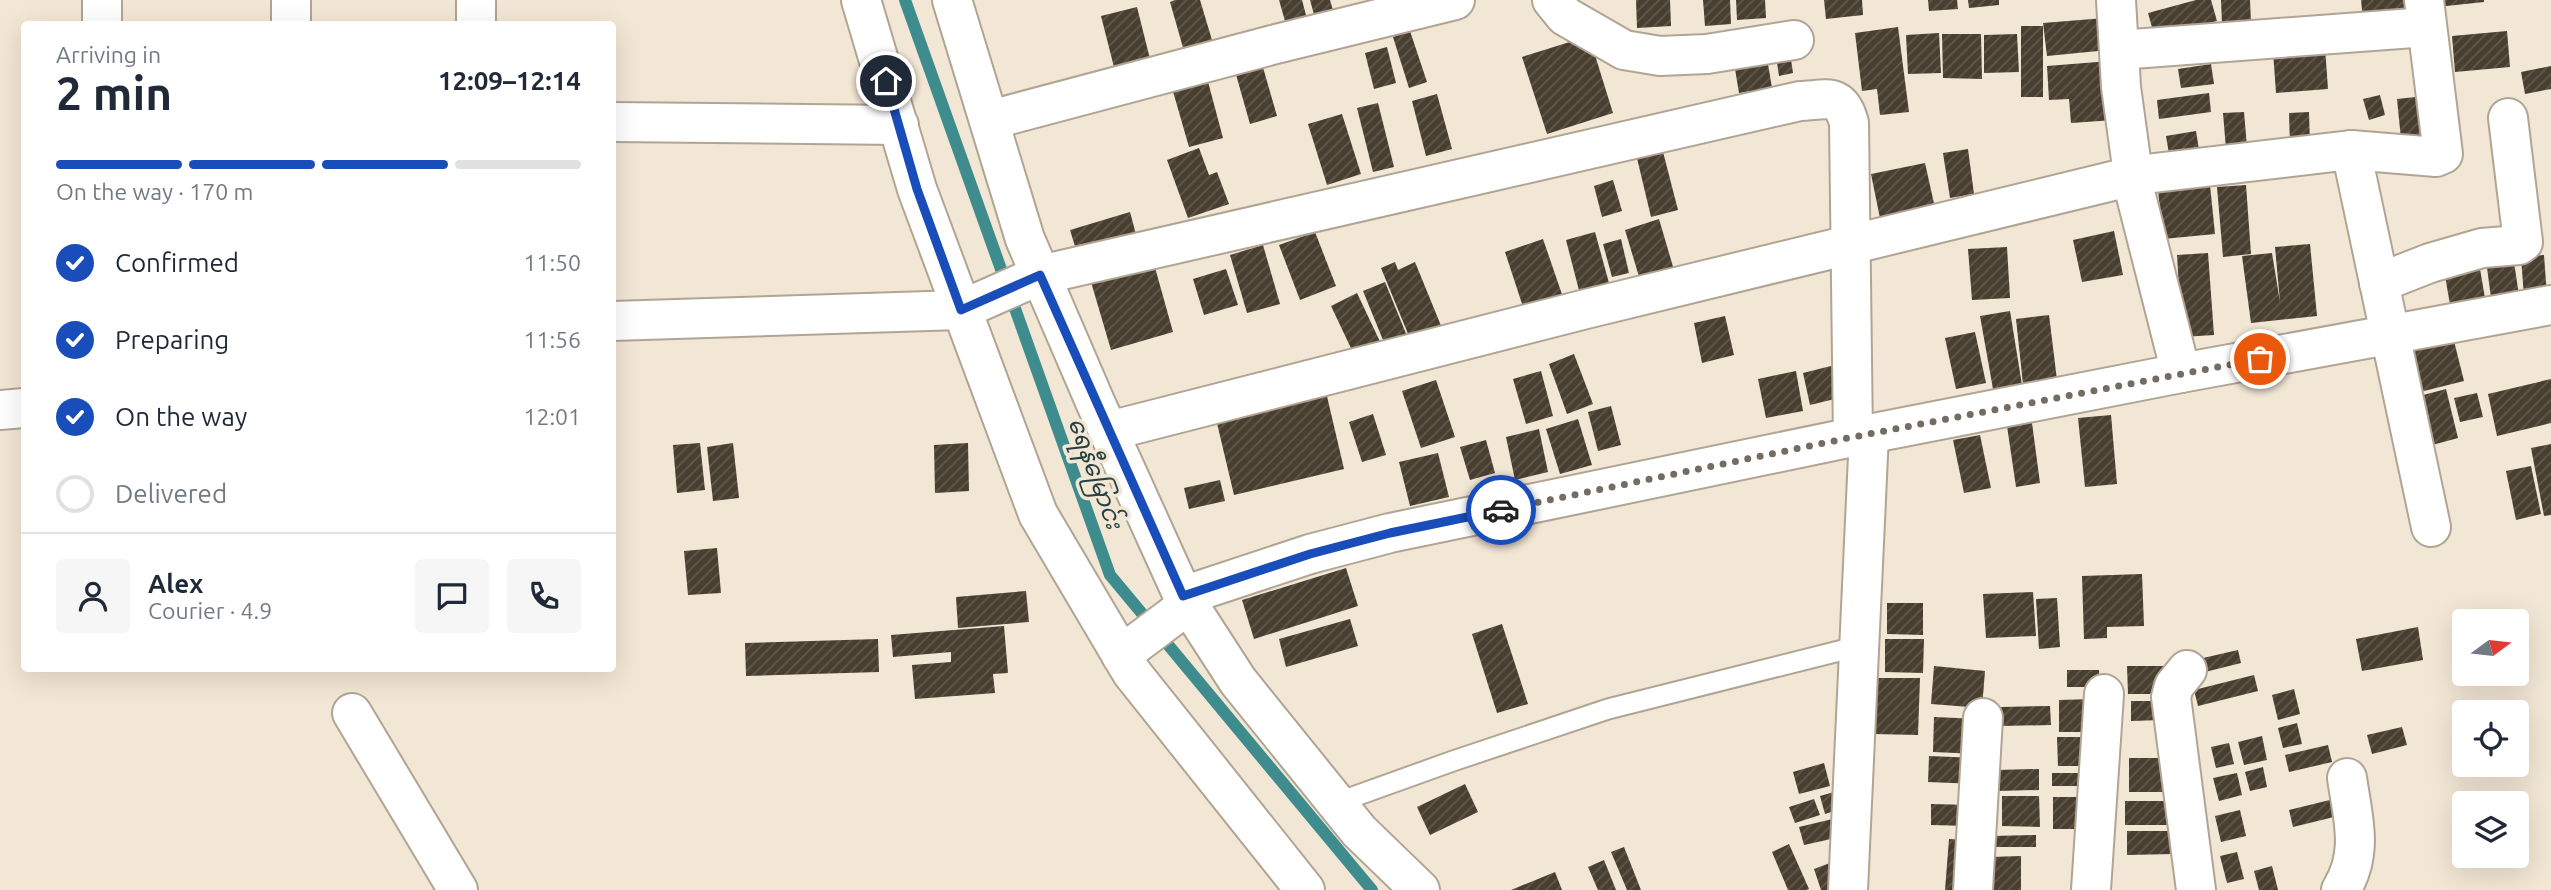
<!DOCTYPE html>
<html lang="en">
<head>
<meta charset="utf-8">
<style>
	:root { --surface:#fff; --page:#f6f6f7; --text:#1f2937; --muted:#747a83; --line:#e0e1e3; --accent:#194db9 }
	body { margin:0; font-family:Ubuntu,"Noto Sans Myanmar",sans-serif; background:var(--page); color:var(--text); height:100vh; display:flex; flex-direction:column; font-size:26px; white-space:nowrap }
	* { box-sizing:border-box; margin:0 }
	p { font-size:23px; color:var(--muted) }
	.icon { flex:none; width:38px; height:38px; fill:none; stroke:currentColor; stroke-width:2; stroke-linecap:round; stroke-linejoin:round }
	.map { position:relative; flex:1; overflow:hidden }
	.details { position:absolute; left:21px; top:21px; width:595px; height:651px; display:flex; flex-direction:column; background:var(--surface); border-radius:7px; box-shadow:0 7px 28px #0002 }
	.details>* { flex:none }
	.needle { width:46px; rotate:75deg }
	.fabs { position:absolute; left:2452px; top:609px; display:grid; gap:14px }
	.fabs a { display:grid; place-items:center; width:77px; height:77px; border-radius:7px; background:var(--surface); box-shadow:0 7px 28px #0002; font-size:35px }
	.pin { position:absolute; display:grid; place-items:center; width:60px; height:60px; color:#fff; margin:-30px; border:4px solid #fff; border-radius:50%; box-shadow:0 2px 7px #0007 }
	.courier { position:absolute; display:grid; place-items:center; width:70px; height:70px; margin:-35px; border:5px solid #194db9; border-radius:50%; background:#fff; color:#222; box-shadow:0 2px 9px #0007 }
	.head em { font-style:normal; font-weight:600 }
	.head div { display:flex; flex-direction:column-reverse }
	.head { display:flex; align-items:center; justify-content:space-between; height:119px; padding:0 35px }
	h1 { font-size:46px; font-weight:600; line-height:52px }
	.bar { display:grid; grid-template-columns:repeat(4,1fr); gap:10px 7px; align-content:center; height:84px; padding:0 35px }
	.bar i { height:9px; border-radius:5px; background:var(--line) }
	.bar .active { background:var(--accent) }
	.bar p { grid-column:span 4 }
	.line { display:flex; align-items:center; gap:18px; padding:0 35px; border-top:2px solid var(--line) }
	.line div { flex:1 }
	.round { display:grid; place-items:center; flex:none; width:74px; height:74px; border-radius:7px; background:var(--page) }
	ol { padding:0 35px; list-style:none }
	li { display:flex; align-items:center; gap:21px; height:77px }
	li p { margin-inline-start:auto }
	li .icon { padding:7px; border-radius:50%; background:var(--accent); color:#fff; stroke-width:4 }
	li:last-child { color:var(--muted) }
	li i { width:38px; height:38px; border:4px solid var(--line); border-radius:50% }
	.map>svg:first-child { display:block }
</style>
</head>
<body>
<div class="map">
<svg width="2551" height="890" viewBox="0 0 2551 890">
	<defs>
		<pattern id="building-hatch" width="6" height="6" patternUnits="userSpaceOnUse" patternTransform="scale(1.75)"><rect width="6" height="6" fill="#493f31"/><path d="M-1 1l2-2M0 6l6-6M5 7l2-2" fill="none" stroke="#61594d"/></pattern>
	</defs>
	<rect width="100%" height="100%" fill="#f2e6d4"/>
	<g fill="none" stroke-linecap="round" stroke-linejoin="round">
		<!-- stream -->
		<path stroke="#3e8c8e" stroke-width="12" d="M905 0 1110 575 1372 890"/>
	</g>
	<!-- building -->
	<g fill="url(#building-hatch)">
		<path d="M1175 0H1200L1215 50 1186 58 1170 2Z"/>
		<path d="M1279 0H1302L1308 23 1287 28Z"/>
		<path d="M1310 0H1330L1335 17 1316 22Z"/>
		<path d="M1636 0H1670L1671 26 1637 28Z"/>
		<path d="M1703 0H1730L1731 24 1705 26Z"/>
		<path d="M1736 0H1765L1766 18 1737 20Z"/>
		<path d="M1824 0H1862L1863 15 1826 19Z"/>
		<path d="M1928 0H1957L1958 9 1929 11Z"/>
		<path d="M1968 0H1999V5L1969 8Z"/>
		<path d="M2196 0H2211L2217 21 2155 38 2148 13Z"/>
		<path d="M2221 0H2250L2251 23 2222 24Z"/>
		<path d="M2361 0H2410L2412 15 2363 20Z"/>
		<path d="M2436 0H2484V2L2437 7Z"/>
		<path d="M1137 7 1152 67 1116 75 1101 16Z"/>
		<path d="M2105 18 2108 50 2047 56 2043 23Z"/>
		<rect x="2021" y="26" width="22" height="71"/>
		<path d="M1898 27 1909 112 1880 115 1877 89 1862 91 1855 33Z"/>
		<path d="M1410 31 1427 82 1409 88 1393 37Z"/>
		<path d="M2507 31 2510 67 2455 72 2452 36Z"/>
		<path d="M1939 33 1941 73 1908 74 1906 35Z"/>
		<path d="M1942 34H1981L1982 79 1943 78Z"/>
		<path d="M2017 34 2019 72 1984 73V35Z"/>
		<path d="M1589 36 1613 113 1547 134 1522 57Z"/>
		<path d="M1789 46 1793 73 1779 76 1775 49Z"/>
		<path d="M1387 47 1396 83 1374 89 1365 53Z"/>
		<path d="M2325 47 2328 89 2276 93 2273 51Z"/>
		<path d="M1766 52 1772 88 1739 93 1733 57Z"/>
		<path d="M1260 57 1277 116 1250 124 1233 64Z"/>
		<path d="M2110 61 2114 120 2071 123 2069 99 2049 100 2047 66Z"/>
		<path d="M2211 64 2214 84 2181 88 2178 69Z"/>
		<path d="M2551 66V89L2525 94 2521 72Z"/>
		<path d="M1207 78 1223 138 1189 147 1172 88Z"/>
		<path d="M2209 93 2211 112 2159 119 2157 100Z"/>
		<path d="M1437 94 1452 149 1426 156 1412 101Z"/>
		<path d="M2380 95 2385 115 2369 120 2363 99Z"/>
		<path d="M2425 96 2429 136 2401 139 2397 99Z"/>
		<path d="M1378 103 1394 167 1373 172 1357 108Z"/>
		<path d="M2244 112 2247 147 2226 149 2223 113Z"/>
		<path d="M2309 112 2310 145 2290 146 2289 113Z"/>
		<path d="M1342 114 1361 174 1327 185 1308 124Z"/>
		<path d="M2196 131 2200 156 2170 160 2166 136Z"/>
		<path d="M1199 148 1209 175 1217 172 1229 204 1188 218 1167 160Z"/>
		<path d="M1662 148 1678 210 1651 217 1636 154Z"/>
		<path d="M1968 149 1974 194 1950 198 1943 153Z"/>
		<path d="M1925 163 1937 217 1882 228 1871 174Z"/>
		<path d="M1613 180 1622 211 1602 217 1594 186Z"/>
		<path d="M2210 185 2215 234 2163 239 2158 190Z"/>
		<path d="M2246 185 2251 254 2223 257 2217 187Z"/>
		<path d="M1130 212 1137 238 1078 256 1070 230Z"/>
		<path d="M1659 219 1674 270 1640 280 1625 230Z"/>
		<path d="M2114 231 2123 275 2082 282 2073 240Z"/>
		<path d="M1315 232 1336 286 1300 300 1279 245Z"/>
		<path d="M1595 232 1612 294 1582 302 1566 240Z"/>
		<path d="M1543 239 1566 306 1527 319 1505 252Z"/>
		<path d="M1621 239 1629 273 1612 277 1603 244Z"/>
		<path d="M2310 244 2317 316 2251 323 2242 256 2272 253 2280 302 2275 247Z"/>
		<path d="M1263 245 1280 304 1247 313 1230 255Z"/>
		<path d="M2007 247 2010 298 1972 300 1968 249Z"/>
		<path d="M2208 253 2214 335 2182 337 2177 255Z"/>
		<path d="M2544 255 2547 296 2524 297 2521 257Z"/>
		<path d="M2513 256 2519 295 2491 298 2486 260Z"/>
		<path d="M1395 262 1398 270 1415 262 1444 333 1413 346 1381 268Z"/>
		<path d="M2479 263 2487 310 2452 316 2444 270Z"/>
		<path d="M1154 264 1173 332 1111 350 1091 282Z"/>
		<path d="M1226 269 1238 305 1204 315 1193 279Z"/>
		<path d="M1385 282 1407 336 1385 345 1363 291Z"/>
		<path d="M1357 293 1384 350 1358 363 1331 306Z"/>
		<path d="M2010 311 2022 385 1993 389 1980 316Z"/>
		<path d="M2049 315 2057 380 2023 384 2016 319Z"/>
		<path d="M1725 316 1734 355 1702 363 1694 323Z"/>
		<path d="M1975 332 1986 383 1956 389 1945 338Z"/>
		<path d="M2452 333 2464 381 2420 392 2407 344Z"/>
		<path d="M1574 354 1593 404 1567 414 1549 364Z"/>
		<path d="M1839 364 1847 396 1810 405 1803 373Z"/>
		<path d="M1541 371 1553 416 1526 424 1513 379Z"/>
		<path d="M1796 371 1803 411 1766 418 1758 379Z"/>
		<path d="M2551 379V423L2497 436 2488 394Z"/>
		<path d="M1436 380 1455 437 1421 448 1402 391Z"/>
		<path d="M2446 389 2458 438 2425 447 2412 398Z"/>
		<path d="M1326 392 1344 469 1234 495 1216 419Z"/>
		<path d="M2477 393 2483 417 2460 422 2454 398Z"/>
		<path d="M1611 406 1621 445 1598 451 1588 412Z"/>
		<path d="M1373 414 1386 455 1362 462 1349 422Z"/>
		<path d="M2111 415 2117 484 2085 487 2078 418Z"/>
		<path d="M1578 419 1592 465 1560 474 1546 429Z"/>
		<path d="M2032 423 2040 483 2016 487 2007 426Z"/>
		<path d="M1539 429 1548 472 1515 480 1506 437Z"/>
		<path d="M1980 435 1991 488 1964 493 1953 440Z"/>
		<path d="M1486 440 1495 473 1470 480 1460 447Z"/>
		<path d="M700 443 705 490 677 493 673 445Z"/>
		<path d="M733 443 739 498 713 501 707 447Z"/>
		<path d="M968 443 969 491 935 493 934 445Z"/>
		<path d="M2551 444V515L2544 516 2531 448Z"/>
		<path d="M1438 453 1449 497 1410 506 1399 462Z"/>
		<path d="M2531 466 2541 514 2516 520 2506 471Z"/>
		<path d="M1220 480 1225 501 1189 509 1184 488Z"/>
		<path d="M717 548 721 593 688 595 684 551Z"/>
		<path d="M1346 568 1358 606 1254 639 1242 600Z"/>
		<path d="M2142 574 2144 626 2107 627V638L2084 639 2082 576Z"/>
		<path d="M1026 591 1029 622 958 628 956 597Z"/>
		<path d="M2033 592 2036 636 1986 638 1983 594Z"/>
		<path d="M2057 598 2060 647 2039 649 2036 599Z"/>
		<path d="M1887 603H1923V635L1887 634Z"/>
		<path d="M1350 619 1358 646 1286 667 1279 639Z"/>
		<path d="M1502 624 1528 704 1497 713 1472 634Z"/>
		<path d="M1004 626 1008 673 993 674 995 693 915 699 912 665 951 662V652L893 657 891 635Z"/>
		<path d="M2418 627 2423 660 2362 671 2356 639Z"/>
		<path d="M878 639 879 672 746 676 745 643Z"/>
		<path d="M1885 639H1924L1923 673 1885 672Z"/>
		<path d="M2238 650 2241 663 2193 675 2190 661Z"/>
		<path d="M1934 666 1985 671 1982 708 1931 704Z"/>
		<path d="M2127 666H2166V694H2128Z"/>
		<path d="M2067 670H2099L2100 687H2067Z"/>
		<path d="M2254 675 2258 691 2198 706 2194 690Z"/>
		<path d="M1875 678H1920L1918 735 1874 734Z"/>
		<path d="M2294 689 2300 714 2278 720 2272 695Z"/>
		<path d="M2094 699V732H2059V700Z"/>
		<path d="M2131 701H2162V720L2131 721Z"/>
		<path d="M2050 706 2051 725 2001 726V707Z"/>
		<path d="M1934 717 1979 719 1978 754 1933 752Z"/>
		<path d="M2297 723 2302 744 2283 748 2278 728Z"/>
		<path d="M2402 727 2407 745 2372 754 2367 735Z"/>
		<path d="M2262 736 2267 760 2244 765 2238 742Z"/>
		<path d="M2057 737H2091L2092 766H2058Z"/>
		<path d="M2229 743 2234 764 2216 768 2211 747Z"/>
		<path d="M2328 745 2332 762 2289 772 2285 755Z"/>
		<path d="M1929 756 1977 758 1976 784 1928 782Z"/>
		<rect x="2129" y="758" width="43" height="34"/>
		<path d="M1824 763 1830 786 1799 794 1793 772Z"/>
		<path d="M2263 767 2267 787 2250 791 2245 772Z"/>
		<path d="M2039 769V790L1997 791 1996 770Z"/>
		<rect x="2052" y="773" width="37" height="13"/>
		<path d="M2237 773 2242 795 2219 801 2213 778Z"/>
		<path d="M1465 784 1478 812 1430 835 1417 807Z"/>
		<path d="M1841 790 1847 807 1825 814 1820 796Z"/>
		<path d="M2002 796H2039L2040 827 2002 826Z"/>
		<path d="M2053 797H2085L2086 829H2053Z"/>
		<path d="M2338 798 2342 815 2293 827 2289 810Z"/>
		<path d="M1814 799 1820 815 1795 823 1789 807Z"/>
		<rect x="2125" y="801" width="53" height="24"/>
		<path d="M1931 804 1970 805V826L1931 825Z"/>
		<path d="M2240 810 2246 836 2221 842 2215 816Z"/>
		<path d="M1845 816 1849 835 1804 845 1799 827Z"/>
		<path d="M2464 830V856L2460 857 2452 834Z"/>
		<path d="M2127 831H2172V854L2127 855Z"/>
		<path d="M2036 835V847H1993L1992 836Z"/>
		<path d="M1949 839 1971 840 1967 890H1945Z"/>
		<path d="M1789 844 1809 889 1806 890H1788L1772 852Z"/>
		<path d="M1624 847 1641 890H1627L1611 852Z"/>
		<path d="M2237 852 2244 879 2227 883 2220 856Z"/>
		<path d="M2021 856V890H1990V857Z"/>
		<path d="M1604 860 1616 890H1598L1588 867Z"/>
		<path d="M1838 860V890H1821L1814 869Z"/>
		<path d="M2272 866 2278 890H2259L2254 871Z"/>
		<path d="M1555 872 1562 890H1511Z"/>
	</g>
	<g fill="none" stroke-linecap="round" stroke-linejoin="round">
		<defs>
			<path id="lane" d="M1336 803 1453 761 1608 709 1859 646"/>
			<g id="street">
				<path d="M861 0 917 189 1038 514 1132 673 1305 890"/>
				<path d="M952 0 1025 239 1096 404 1183 596 1238 681 1359 831 1420 890"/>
				<path d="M1552 0 1565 16 1624 50 1660 56 1707 54 1794 40"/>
				<path d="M2116 0 2121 87 2136 196 2181 373"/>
				<path d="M102 24V0"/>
				<path d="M291 24V0"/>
				<path d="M476 24V0"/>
				<path d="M2119 50 2427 27"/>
				<path d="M990 120 1272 45 1455 0"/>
				<path d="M612 122 899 125"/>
				<path d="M2351 150 2436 157 2443 154 2424 0"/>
				<path d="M2379 283 2430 263 2482 248 2519 245 2523 242 2508 118"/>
				<path d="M612 321 961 310 1040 275 1800 101C1827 100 1841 92 1849 123L1853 437"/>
				<path d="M0 410 24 408"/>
				<path d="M1109 431 1586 309 2137 175 2351 150 2431 527"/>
				<path d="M1183 596 1310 554 1390 533 1853 437 2181 373 2551 305"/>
				<path d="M1121 655 1189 604"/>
				<path d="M2187 670 2174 686 2171 697 2196 890"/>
				<path d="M352 713 458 890"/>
				<path d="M1848 890 1869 434"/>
				<path d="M1973 890 1983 718"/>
				<path d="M2091 890 2104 694"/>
				<path d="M2341 890C2364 853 2353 819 2347 778"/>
			</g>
		</defs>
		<!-- lane casing -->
		<use href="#lane" stroke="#b0a594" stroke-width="23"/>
		<!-- street casing -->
		<use href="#street" stroke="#b0a594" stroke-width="42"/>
		<!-- lane -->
		<use href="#lane" stroke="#fff" stroke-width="19"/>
		<!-- street -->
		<use href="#street" stroke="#fff" stroke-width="38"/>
	</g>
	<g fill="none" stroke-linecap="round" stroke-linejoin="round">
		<!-- done -->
		<path stroke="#746c62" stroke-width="7" stroke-dasharray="0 12.6" d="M1501 510 1853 437 2260 359"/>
		<!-- route -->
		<path stroke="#194db9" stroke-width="9" d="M886 81 917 189 961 310 1040 275 1183 596 1310 554 1390 533 1501 510"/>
	</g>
	<g text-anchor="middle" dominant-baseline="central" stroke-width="7" stroke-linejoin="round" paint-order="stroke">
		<!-- water labels -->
		<g font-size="24" font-style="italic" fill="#274142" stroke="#f2e6d4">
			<text transform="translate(1096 473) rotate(70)">ရေနီမြောင်း</text>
		</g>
	</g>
</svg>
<div class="fabs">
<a><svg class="needle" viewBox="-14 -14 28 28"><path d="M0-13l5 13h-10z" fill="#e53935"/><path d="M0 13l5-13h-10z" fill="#747a83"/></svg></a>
<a><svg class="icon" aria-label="locate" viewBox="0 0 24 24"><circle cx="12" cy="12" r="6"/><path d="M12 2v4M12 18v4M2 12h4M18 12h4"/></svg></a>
<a><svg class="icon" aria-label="layers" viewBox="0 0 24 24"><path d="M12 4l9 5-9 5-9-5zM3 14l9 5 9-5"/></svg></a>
</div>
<div class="pin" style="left:2260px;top:359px;background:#ea580c"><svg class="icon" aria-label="bag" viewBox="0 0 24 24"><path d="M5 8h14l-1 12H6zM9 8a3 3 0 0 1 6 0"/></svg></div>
<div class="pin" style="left:886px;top:81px;background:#1f2937"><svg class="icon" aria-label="home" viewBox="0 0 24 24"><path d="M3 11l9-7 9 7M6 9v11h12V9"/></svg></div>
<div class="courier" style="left:1501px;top:510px"><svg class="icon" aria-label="car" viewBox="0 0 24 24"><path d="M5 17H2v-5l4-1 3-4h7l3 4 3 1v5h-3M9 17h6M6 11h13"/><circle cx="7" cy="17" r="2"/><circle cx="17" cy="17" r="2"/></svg></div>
<section class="details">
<div class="head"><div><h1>2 min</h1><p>Arriving in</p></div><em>12:09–12:14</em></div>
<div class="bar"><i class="active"></i><i class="active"></i><i class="active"></i><i></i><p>On the way · 170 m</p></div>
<ol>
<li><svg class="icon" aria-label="check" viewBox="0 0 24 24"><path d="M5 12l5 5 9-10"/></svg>Confirmed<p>11:50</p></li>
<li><svg class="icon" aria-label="check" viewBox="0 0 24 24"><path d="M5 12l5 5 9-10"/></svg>Preparing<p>11:56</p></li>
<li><svg class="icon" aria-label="check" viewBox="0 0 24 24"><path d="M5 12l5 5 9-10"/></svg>On the way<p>12:01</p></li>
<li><i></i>Delivered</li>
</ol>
<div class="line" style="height:126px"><a class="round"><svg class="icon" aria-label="person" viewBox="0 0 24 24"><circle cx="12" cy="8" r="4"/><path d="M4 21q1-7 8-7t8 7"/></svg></a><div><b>Alex</b><p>Courier · 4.9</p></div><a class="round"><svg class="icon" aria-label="chat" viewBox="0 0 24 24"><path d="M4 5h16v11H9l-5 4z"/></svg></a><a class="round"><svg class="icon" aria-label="phone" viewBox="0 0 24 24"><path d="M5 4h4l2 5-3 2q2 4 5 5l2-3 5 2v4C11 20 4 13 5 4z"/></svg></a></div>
</section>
</div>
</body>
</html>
